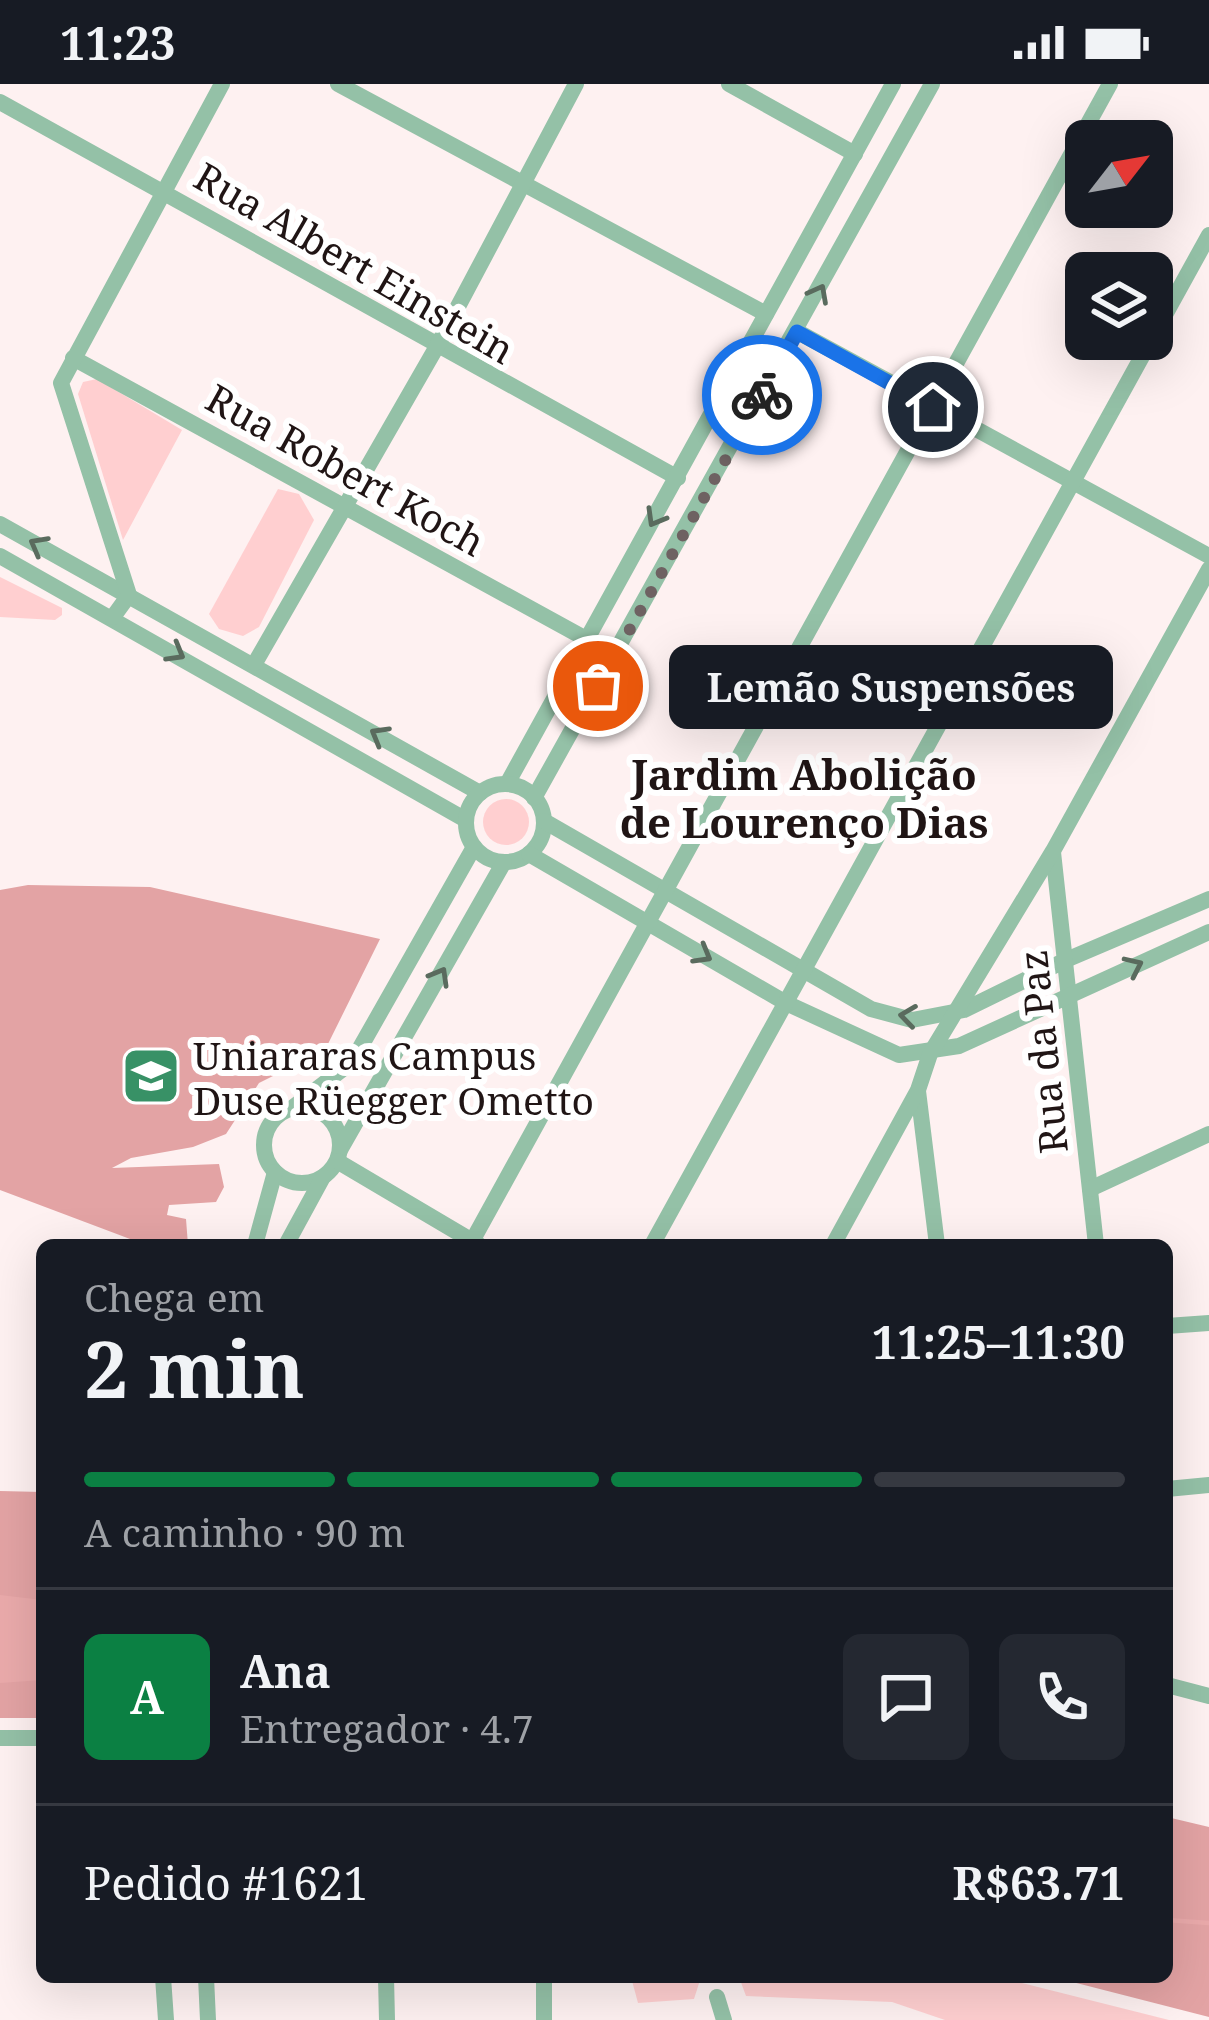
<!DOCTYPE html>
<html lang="pt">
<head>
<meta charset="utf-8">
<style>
	:root { --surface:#171b24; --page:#242831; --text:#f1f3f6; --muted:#9ea1a6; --line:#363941; --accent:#0b8043 }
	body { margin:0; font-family:"Noto Serif",serif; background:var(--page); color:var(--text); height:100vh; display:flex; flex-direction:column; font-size:45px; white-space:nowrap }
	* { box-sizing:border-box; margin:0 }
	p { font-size:39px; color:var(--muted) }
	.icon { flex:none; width:66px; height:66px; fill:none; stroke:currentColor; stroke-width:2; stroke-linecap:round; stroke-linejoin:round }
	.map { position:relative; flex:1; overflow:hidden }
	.sheet { position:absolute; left:36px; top:1155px; width:1137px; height:744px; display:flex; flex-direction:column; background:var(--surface); border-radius:18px; box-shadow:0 12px 48px #0002 }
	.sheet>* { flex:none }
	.needle { width:78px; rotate:59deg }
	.buttons { position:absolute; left:1065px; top:36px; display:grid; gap:24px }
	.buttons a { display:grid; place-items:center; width:108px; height:108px; border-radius:18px; background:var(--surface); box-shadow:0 12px 48px #0002; font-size:60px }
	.pin { position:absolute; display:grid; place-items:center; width:102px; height:102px; color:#fff; margin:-51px; border:6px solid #fff; border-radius:50%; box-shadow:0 3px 12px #0007 }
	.courier { position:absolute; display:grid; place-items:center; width:120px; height:120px; margin:-60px; border:9px solid #1a73e8; border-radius:50%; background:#fff; color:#222; box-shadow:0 3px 15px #0007 }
	.bubble { position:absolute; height:84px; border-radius:18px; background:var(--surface); box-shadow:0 12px 48px #0002; font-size:39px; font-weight:700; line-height:84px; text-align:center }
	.headline em { font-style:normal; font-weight:700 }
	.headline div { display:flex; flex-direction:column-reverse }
	.headline { display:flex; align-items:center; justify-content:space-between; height:204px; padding:0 48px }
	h1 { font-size:78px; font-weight:700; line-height:90px }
	.bar { display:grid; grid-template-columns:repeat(4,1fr); gap:18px 12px; align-content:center; height:144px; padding:0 48px }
	.bar i { height:15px; border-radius:9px; background:var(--line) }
	.bar .active { background:var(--accent) }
	.bar p { grid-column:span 4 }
	.line { display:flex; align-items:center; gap:30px; padding:0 48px; border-top:3px solid var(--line) }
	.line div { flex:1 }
	.round { display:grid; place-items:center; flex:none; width:126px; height:126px; border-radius:18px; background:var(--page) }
	.status { display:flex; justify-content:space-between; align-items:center; height:84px; padding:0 60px; background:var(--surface); direction:ltr }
	.status svg { height:33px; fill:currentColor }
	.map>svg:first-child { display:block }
</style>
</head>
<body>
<div class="status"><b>11:23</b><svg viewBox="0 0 49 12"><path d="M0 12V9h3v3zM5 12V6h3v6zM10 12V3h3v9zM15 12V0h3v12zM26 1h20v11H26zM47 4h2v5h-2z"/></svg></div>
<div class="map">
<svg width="1209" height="1936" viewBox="0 0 1209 1936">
	<rect width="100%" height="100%" fill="#fef1f1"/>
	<!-- green -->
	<g fill="#ffcfd0">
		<path d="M97 295 182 346 123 456 78 310 83 298Z"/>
		<path d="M278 405 299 410 314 436 259 543 243 552 219 545 209 530Z"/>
		<path d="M0 493 62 524V531L55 536 0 533Z"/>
		<circle cx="506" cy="738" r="23"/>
		<path d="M631 1893H701L694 1915 638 1919Z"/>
		<path d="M739 1893H998L1169 1936H945L892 1918 746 1912Z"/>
	</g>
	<!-- forest -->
	<g fill="#e3a3a4">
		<path d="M28 801 150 803 380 855 325 966 259 999 226 1050 193 1063 131 1074 112 1084 219 1080 224 1103 216 1118 169 1121 167 1131 186 1135 188 1161H146L0 1106V806Z"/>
		<path d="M0 1407 42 1408V1634H0Z"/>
		<path d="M1167 1733 1209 1743V1933L1053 1893H1167Z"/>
	</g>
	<!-- water -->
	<path fill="#eaaaab" d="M0 1511 42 1516V1596L0 1599Z"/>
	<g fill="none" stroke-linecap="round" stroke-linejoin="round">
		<!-- stream -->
		<path stroke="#eaaaab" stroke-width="4.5" d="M1167 1836 1209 1839"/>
		<!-- minor -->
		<g stroke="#94c1a7" stroke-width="16">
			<path d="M338 0 766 230"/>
			<path d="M729 0 855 70"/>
			<path d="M0 18 678 394"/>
			<path d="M798 248 1209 472"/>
			<path d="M73 274 588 556"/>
			<path d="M0 440 480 709"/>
			<path d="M0 472 466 736"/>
			<path d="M113 533 129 511 61 299 222 0"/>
			<path d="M255 579 436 264 576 0"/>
			<path d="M507 700 893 0"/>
			<circle cx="505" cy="739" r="39"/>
			<path d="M534 714 932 0"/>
			<path d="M544 737 871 925 912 936 964 926 1066 876 1209 815"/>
			<path d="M1053 768 1096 1161"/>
			<path d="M529 770 786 919 899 971 959 962 1209 848"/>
			<path d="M918 1007 937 1161"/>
			<circle cx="302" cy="1061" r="38"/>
			<path d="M292 1024 352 978 474 763"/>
			<path d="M340 1066 504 778"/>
			<path d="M337 1077 479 1161"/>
			<path d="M1090 1105 1209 1050"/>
			<path d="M255 1161 275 1088"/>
			<path d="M286 1161 323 1093"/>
			<path d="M470 1161 1110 0"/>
			<path d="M652 1161 1209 151"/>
			<path d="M833 1161 918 1006 930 970 1053 767 1209 485"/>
			<path d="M1167 1242 1209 1239"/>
			<path d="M1167 1405 1209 1401"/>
			<path d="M1167 1601 1209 1612"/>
			<path d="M0 1654H42"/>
			<path d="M163 1893 166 1936"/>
			<path d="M206 1893 208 1936"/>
			<path d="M386 1893 387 1936"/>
			<path d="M544 1893V1936"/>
			<path d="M717 1913 724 1936"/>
		</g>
	</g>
	<!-- one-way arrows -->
	<defs><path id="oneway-chevron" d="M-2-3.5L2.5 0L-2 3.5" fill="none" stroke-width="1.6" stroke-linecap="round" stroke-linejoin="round" transform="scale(3)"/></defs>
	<g stroke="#5a6b5e">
		<use href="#oneway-chevron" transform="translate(819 209) rotate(-62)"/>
		<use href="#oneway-chevron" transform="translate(655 434) rotate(120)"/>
		<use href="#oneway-chevron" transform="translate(38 461) rotate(-151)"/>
		<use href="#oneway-chevron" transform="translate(176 569) rotate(30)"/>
		<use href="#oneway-chevron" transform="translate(379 651) rotate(-150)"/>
		<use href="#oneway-chevron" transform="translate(703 871) rotate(30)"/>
		<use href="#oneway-chevron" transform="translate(1134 882) rotate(-25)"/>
		<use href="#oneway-chevron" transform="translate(440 892) rotate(-60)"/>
		<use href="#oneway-chevron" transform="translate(908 932) rotate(-172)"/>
	</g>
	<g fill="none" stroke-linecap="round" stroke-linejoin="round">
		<!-- done -->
		<path stroke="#6e6262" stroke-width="12" stroke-dasharray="0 21.6" d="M598 602 762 311"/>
		<!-- route -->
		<path stroke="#1a73e8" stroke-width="15" d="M762 311 797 248 933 323"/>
	</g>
	<!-- icons -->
	<defs>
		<symbol id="university-square" viewBox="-11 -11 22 22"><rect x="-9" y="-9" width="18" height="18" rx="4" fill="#389166" stroke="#fff"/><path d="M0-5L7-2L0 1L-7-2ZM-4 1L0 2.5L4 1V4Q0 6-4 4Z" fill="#fff"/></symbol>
	</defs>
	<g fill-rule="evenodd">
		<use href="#university-square" x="118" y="959" width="66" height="66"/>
	</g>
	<g text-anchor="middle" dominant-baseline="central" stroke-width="12" stroke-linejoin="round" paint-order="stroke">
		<!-- street labels -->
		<g font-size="39" fill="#201515" stroke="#fff">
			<text transform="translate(355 178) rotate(30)">Rua Albert Einstein</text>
			<text transform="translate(346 385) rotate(29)">Rua Robert Koch</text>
			<text transform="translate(1042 968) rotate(-96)">Rua da Paz</text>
		</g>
		<!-- poi labels -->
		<g font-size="39" fill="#201515" stroke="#fff" text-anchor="start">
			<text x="193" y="970">Uniararas Campus<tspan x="193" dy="45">Duse Rüegger Ometto</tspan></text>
		</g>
		<!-- neighbourhood labels -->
		<g font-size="42" font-weight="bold" fill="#201515" stroke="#fff">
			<text x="804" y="689">Jardim Abolição<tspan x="804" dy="48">de Lourenço Dias</tspan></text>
		</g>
	</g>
</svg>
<div class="buttons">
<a><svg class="needle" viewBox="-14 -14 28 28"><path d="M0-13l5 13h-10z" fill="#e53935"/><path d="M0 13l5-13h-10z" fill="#9ea1a6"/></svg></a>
<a><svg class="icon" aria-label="layers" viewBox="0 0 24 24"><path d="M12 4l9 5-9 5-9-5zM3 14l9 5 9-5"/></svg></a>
</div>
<div class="pin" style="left:598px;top:602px;background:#ea580c"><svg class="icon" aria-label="bag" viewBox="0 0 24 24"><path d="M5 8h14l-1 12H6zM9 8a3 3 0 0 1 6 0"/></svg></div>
<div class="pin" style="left:933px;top:323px;background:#1f2937"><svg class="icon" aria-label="home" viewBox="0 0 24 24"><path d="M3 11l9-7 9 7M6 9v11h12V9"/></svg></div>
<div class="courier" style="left:762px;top:311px"><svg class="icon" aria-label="bike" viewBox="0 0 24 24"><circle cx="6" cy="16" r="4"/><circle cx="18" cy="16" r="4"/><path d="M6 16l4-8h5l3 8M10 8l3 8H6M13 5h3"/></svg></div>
<div class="bubble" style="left:669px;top:561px;width:444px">Lemão Suspensões</div>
<section class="sheet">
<div class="headline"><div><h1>2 min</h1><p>Chega em</p></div><em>11:25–11:30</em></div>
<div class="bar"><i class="active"></i><i class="active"></i><i class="active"></i><i></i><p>A caminho · 90 m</p></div>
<div class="line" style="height:216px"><b class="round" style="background:var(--accent);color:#fff">A</b><div><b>Ana</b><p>Entregador · 4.7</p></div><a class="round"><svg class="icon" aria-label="chat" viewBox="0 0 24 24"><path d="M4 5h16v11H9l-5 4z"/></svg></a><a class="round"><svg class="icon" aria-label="phone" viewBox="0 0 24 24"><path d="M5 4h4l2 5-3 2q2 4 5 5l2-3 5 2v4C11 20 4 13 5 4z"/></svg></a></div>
<div class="line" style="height:156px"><div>Pedido #1621</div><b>R$63.71</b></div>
</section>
</div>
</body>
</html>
